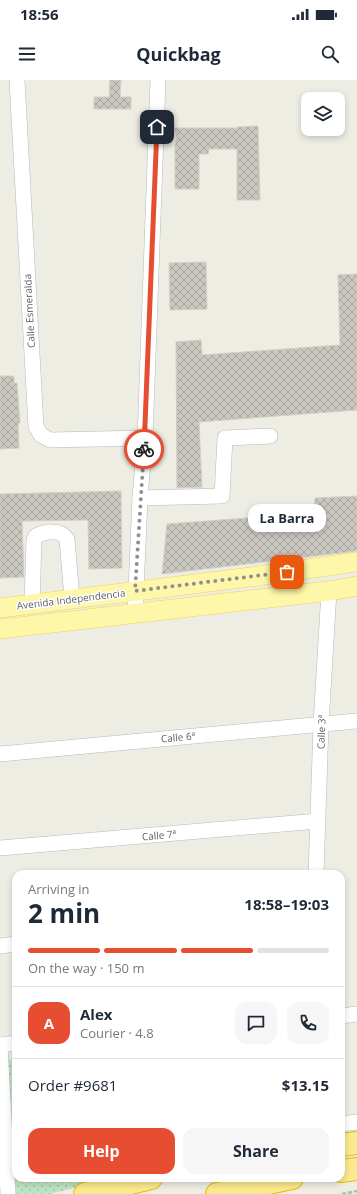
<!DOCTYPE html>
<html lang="en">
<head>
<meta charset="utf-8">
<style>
	:root { --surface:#fff; --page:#f6f6f7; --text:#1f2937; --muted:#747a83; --line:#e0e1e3; --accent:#e74e31 }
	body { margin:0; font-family:"Open Sans",sans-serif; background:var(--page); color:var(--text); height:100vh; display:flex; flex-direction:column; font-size:15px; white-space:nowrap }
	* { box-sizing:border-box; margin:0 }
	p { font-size:13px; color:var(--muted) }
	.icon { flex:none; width:22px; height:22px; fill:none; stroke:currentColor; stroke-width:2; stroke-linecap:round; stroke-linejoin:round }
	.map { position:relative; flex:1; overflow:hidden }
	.side { position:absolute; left:12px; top:790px; width:333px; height:312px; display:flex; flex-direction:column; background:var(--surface); border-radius:12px; box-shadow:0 2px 6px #0003 }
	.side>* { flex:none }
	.fabs { position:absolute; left:301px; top:12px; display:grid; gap:8px }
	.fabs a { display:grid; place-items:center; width:44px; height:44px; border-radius:8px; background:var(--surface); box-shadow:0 2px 6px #0003; font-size:20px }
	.pin { position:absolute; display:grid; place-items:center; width:34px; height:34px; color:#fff; margin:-17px; border-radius:8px; box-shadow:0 2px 6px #0006 }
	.courier { position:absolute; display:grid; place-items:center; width:40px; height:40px; margin:-20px; border:3px solid #e74e31; border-radius:50%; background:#fff; color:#222; box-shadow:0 1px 5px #0007 }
	.bubble { position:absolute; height:28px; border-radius:12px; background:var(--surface); box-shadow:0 2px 6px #0003; font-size:13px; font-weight:700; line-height:28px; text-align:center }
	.head em { font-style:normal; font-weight:700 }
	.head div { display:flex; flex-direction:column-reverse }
	.head { display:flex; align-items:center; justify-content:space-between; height:68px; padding:0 16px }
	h1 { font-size:26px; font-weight:700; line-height:30px }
	.bar { display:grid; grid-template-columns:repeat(4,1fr); gap:6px 4px; align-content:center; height:48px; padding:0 16px }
	.bar i { height:5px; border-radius:3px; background:var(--line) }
	.bar .selected { background:var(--accent) }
	.bar p { grid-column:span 4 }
	.line { display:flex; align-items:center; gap:10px; padding:0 16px; border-top:1px solid var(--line) }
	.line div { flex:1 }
	.round { display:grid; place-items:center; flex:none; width:42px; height:42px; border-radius:12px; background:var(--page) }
	.cta { display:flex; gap:8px; margin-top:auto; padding:8px 16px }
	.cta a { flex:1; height:46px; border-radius:12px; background:var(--accent); color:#fff; font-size:16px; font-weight:700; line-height:46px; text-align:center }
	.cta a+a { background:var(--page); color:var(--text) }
	.status { display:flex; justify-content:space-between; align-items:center; height:28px; padding:0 20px; background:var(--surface); direction:ltr }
	.status svg { height:11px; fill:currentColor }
	header { display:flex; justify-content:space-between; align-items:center; height:52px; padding:0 16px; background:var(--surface); font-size:18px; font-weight:700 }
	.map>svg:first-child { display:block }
</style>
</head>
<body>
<div class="status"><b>18:56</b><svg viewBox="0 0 49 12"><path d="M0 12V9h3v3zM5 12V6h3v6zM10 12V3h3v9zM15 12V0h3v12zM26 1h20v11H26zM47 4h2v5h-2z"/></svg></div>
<header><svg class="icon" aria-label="menu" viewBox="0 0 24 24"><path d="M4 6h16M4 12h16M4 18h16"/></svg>Quickbag<svg class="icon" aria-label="search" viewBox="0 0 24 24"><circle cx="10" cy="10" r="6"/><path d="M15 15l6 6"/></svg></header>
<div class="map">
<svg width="357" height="1114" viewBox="0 0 357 1114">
	<defs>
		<pattern id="park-dots" width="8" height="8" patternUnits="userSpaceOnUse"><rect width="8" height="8" fill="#c0e5c3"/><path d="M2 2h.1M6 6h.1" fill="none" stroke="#9fbda2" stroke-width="1.8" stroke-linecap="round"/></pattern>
		<pattern id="building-cross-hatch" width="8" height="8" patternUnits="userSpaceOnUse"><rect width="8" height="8" fill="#cac7c1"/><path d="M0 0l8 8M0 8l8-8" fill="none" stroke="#a7a5a0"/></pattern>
	</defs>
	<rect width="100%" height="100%" fill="#eeede4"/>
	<!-- park -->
	<path fill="url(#park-dots)" d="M16 977V1098H113L50 1114H12L5 983 9 980Z"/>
	<!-- building -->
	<g fill="url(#building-cross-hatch)" stroke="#d3cfc2">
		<path d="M110 0H121L120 17H131V29H94V17H109Z"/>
		<path d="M258 46 260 120H237V69H209L208 74H199V109H175V65L177 58 174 48H237V47Z"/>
		<path d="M206 182 207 229 170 230 169 183Z"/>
		<path d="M357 194V330L199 342 202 407 177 408 176 262 201 260 202 275 340 265 338 195Z"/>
		<path d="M0 296H14V303H17L20 343H18L19 368 0 369Z"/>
		<path d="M121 411 122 488 89 489 88 440 22 441 24 497 0 498V414Z"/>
		<path d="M357 416V471L162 494 167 444 314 433 315 418Z"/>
	</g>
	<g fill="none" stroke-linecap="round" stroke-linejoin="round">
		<defs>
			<g id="minor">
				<path d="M17 0 36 347 41 355 50 360 145 358"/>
				<path d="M140 418 222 416 225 358 270 356"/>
				<path d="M32 524 34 460 36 456C46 451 60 449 67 459L72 519"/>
				<path d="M135 534 140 418 145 358 158 0"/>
				<path d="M0 674 357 641"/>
				<path d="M0 768 318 741"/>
				<path d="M316 794 321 644 329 511"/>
				<path d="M0 866 16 864"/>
				<path d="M341 936 357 934"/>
				<path d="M0 965 8 1114"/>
				<path d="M0 965 16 963"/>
				<path d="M341 1044 357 1042"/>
			</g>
			<g id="major">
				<path d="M0 528 258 496 357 482"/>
				<path d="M0 549 329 511 357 506"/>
			</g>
			<g id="highway">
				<path d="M341 1065 357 1063"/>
				<path d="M341 1091 357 1089"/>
				<path d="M85 1114 151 1098"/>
				<path d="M217 1114 292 1098"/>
			</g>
		</defs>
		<!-- minor casing -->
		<use href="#minor" stroke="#b6b9be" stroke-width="16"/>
		<!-- major casing -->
		<use href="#major" stroke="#f0d25b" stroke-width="20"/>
		<!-- highway casing -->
		<use href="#highway" stroke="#efb903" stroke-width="24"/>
		<!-- path -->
		<path stroke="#98c4a8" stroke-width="2.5" stroke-dasharray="4 2" stroke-linecap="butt" d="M342 1114 357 1111"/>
		<!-- minor -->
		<use href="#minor" stroke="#fff" stroke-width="15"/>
		<!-- major -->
		<use href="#major" stroke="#fef7a9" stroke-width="19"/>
		<!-- highway -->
		<use href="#highway" stroke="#fbe98d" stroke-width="22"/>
	</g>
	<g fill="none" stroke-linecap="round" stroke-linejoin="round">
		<!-- done -->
		<path stroke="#8f9191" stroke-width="4" stroke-dasharray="0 7.2" d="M144 369 135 511 287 492"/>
		<!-- route -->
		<path stroke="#e74e31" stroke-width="5" d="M144 369 157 47"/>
	</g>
	<g text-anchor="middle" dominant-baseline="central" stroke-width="3" stroke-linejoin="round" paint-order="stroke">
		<!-- street labels -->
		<g font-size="10" fill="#5c5f64" stroke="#fff">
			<text transform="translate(29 231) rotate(-93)">Calle Esmeralda</text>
			<text transform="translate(71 519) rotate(-7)">Avenida Independencia</text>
			<text transform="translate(321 652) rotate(-88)">Calle 3ª</text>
			<text transform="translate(178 657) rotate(-5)">Calle 6ª</text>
			<text transform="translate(159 755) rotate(-5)">Calle 7ª</text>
		</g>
	</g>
</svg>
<div class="fabs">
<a><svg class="icon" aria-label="layers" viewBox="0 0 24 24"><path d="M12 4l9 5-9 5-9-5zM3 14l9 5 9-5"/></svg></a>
</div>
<div class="pin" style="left:287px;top:492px;background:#ea580c"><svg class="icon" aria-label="bag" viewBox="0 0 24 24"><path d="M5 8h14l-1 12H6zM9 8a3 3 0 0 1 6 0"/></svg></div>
<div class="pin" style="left:157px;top:47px;background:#1f2937"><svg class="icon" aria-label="home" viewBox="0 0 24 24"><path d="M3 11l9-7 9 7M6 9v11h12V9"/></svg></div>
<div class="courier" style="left:144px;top:369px"><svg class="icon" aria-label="bike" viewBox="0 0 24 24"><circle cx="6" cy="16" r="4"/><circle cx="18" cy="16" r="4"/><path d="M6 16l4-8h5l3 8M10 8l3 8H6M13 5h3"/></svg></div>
<div class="bubble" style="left:248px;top:424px;width:78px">La Barra</div>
<section class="side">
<div class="head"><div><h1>2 min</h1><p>Arriving in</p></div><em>18:58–19:03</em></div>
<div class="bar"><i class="selected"></i><i class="selected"></i><i class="selected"></i><i></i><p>On the way · 150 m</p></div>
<div class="line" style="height:72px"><b class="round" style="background:var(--accent);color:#fff">A</b><div><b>Alex</b><p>Courier · 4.8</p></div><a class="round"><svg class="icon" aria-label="chat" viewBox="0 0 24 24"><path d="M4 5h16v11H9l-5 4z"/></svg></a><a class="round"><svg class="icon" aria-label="phone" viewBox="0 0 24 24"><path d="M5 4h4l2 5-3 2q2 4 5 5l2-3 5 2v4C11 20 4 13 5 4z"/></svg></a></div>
<div class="line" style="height:52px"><div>Order #9681</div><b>$13.15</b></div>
<div class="cta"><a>Help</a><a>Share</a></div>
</section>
</div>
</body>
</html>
